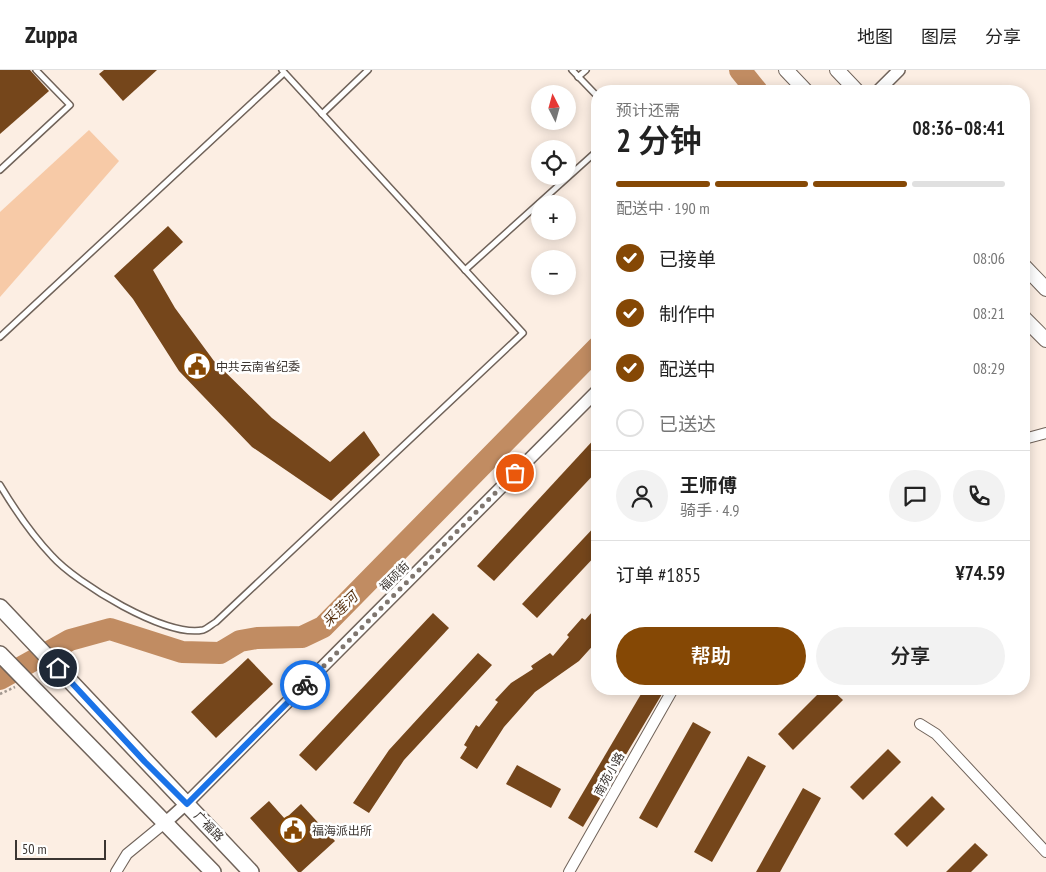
<!DOCTYPE html>
<html lang="zh">
<head>
<meta charset="utf-8">
<style>
	:root { --surface:#fff; --page:#f2f2f2; --text:#222; --muted:#767676; --line:#e0e0e0; --accent:#854805 }
	body { margin:0; font-family:"PT Sans Narrow","Noto Sans SC",sans-serif; background:var(--page); color:var(--text); height:100vh; display:flex; flex-direction:column; font-size:19px; white-space:nowrap }
	* { box-sizing:border-box; margin:0 }
	p { font-size:16px; color:var(--muted) }
	.icon { flex:none; width:28px; height:28px; fill:none; stroke:currentColor; stroke-width:2; stroke-linecap:round; stroke-linejoin:round }
	.map { position:relative; flex:1; overflow:hidden }
	.sheet { position:absolute; left:591px; top:15px; width:439px; height:610px; display:flex; flex-direction:column; background:var(--surface); border-radius:20px; box-shadow:0 2px 12px #0003 }
	.sheet>* { flex:none }
	.needle { width:32px; rotate:354deg }
	.tools { position:absolute; left:531px; top:15px; display:grid; gap:10px }
	.tools a { display:grid; place-items:center; width:45px; height:45px; border-radius:50%; background:var(--surface); box-shadow:0 2px 12px #0003; font-size:25px }
	.scale { position:absolute; left:15px; bottom:12px; width:91px; box-sizing:border-box; padding-left:5px; border:2px solid #3b3531; border-top:0; font-size:14px; line-height:18px; white-space:nowrap; color:#3b3531; -webkit-text-stroke:4px #fff; paint-order:stroke }
	.pin { position:absolute; display:grid; place-items:center; width:42px; height:42px; color:#fff; margin:-21px; border:2px solid #fff; border-radius:50%; box-shadow:0 1px 5px #0007 }
	.courier { position:absolute; display:grid; place-items:center; width:50px; height:50px; margin:-25px; border:4px solid #1a73e8; border-radius:50%; background:#fff; color:#222; box-shadow:0 1px 6px #0007 }
	.headline em { font-style:normal; font-weight:600 }
	.headline div { display:flex; flex-direction:column-reverse }
	.headline { display:flex; align-items:center; justify-content:space-between; height:85px; padding:0 25px }
	h1 { font-size:32px; font-weight:600; line-height:38px }
	.bar { display:grid; grid-template-columns:repeat(4,1fr); gap:8px 5px; align-content:center; height:60px; padding:0 25px }
	.bar i { height:6px; border-radius:4px; background:var(--line) }
	.bar .selected { background:var(--accent) }
	.bar p { grid-column:span 4 }
	.line { display:flex; align-items:center; gap:12px; padding:0 25px; border-top:1px solid var(--line) }
	.line div { flex:1 }
	.round { display:grid; place-items:center; flex:none; width:52px; height:52px; border-radius:26px; background:var(--page) }
	ol { padding:0 25px; list-style:none }
	li { display:flex; align-items:center; gap:15px; height:55px }
	li p { margin-inline-start:auto }
	li .icon { padding:5px; border-radius:50%; background:var(--accent); color:#fff; stroke-width:4 }
	li:last-child { color:var(--muted) }
	li i { width:28px; height:28px; border:2px solid var(--line); border-radius:50% }
	.action { display:flex; gap:10px; margin-top:auto; padding:10px 25px }
	.action a { flex:1; height:58px; border-radius:30px; background:var(--accent); color:#fff; font-size:20px; font-weight:600; line-height:58px; text-align:center }
	.action a+a { background:var(--page); color:var(--text) }
	header { display:flex; align-items:center; gap:30px; box-sizing:border-box; height:70px; padding:0 25px; background:var(--surface); border-bottom:1px solid var(--line) }
	header strong { font-size:24px }
	nav { display:flex; gap:28px; margin-inline-start:auto; font-size:18px }
	.map>svg:first-child { display:block }
</style>
</head>
<body>
<header>
<strong>Zuppa</strong>
<nav><a>地图</a><a>图层</a><a>分享</a></nav>
</header>
<div class="map">
<svg width="1046" height="802" viewBox="0 0 1046 802">
	<rect width="100%" height="100%" fill="#fceee3"/>
	<!-- green -->
	<path fill="#f7caa7" d="M89 60 119 91 0 227V142Z"/>
	<g fill="none" stroke-linecap="round" stroke-linejoin="round">
		<!-- river -->
		<g stroke="#c18c62" stroke-width="22">
			<path d="M740 0 757 21"/>
			<path d="M0 609 70 570 110 559 182 582 220 583 240 571 257 568 302 567 323 557 598 277"/>
		</g>
	</g>
	<!-- building -->
	<g fill="#75461b">
		<path d="M0 0H30L49 21 0 64Z"/>
		<path d="M104 0H157L123 31 99 4Z"/>
		<path d="M168 156 183 172 153 200 175 238 214 291 272 348 330 392 364 361 380 385 331 431 252 377 179 301 133 229 114 206Z"/>
		<path d="M598 365V400L494 511 477 496Z"/>
		<path d="M598 453V483L537 548 522 534Z"/>
		<path d="M592 542 598 546V570L579 591 535 622 504 657 477 699 460 688 467 677 464 675 476 655 479 657 498 632 495 630 511 613 533 599 531 596 550 583 553 586 569 567 567 565 582 548 585 550Z"/>
		<path d="M433 543 449 558 316 701 299 685Z"/>
		<path d="M478 583 492 595 404 690 369 743 353 733 389 680Z"/>
		<path d="M248 588 273 614 216 668 191 642Z"/>
		<path d="M644 619H665L583 757 568 748Z"/>
		<path d="M823 619H831L843 630 793 680 778 664Z"/>
		<path d="M693 652 711 662 657 758 639 748Z"/>
		<path d="M888 679 901 692 863 730 850 717Z"/>
		<path d="M748 686 766 696 712 792 694 782Z"/>
		<path d="M517 695 561 719 551 738 506 714Z"/>
		<path d="M803 718 821 728 780 802H756Z"/>
		<path d="M932 726 945 739 907 777 894 764Z"/>
		<path d="M269 731 285 749 301 734 335 771 301 802H298L250 748Z"/>
		<path d="M975 773 988 785 971 802H946Z"/>
	</g>
	<g fill="none" stroke-linecap="round" stroke-linejoin="round">
		<defs>
			<g id="service">
				<path d="M572 0 598 27"/>
				<path d="M578 7 586 0"/>
				<path d="M322 44 368 0"/>
				<path d="M0 100 70 35 36 0"/>
				<path d="M465 200 598 80"/>
				<path d="M0 267 284 3"/>
				<path d="M0 415C15 440 32 465 52 486 76 513 166 568 203 560 207 559 212 554 216 552L523 263 282 0"/>
			</g>
			<g id="minor">
				<path d="M1024 369 1046 363"/>
				<path d="M920 654 936 664 1046 782"/>
				<path d="M116 802 127 784 166 752"/>
				<path d="M569 802 673 619"/>
			</g>
			<g id="tertiary">
				<path d="M878 21 899 0"/>
				<path d="M166 752 187 733 598 320"/>
			</g>
			<g id="secondary">
				<path d="M786 0 806 21"/>
				<path d="M837 0 857 21"/>
				<path d="M1024 196 1046 219"/>
				<path d="M1024 248 1046 270"/>
			</g>
			<g id="primary">
				<path d="M0 537 251 802"/>
				<path d="M0 584 213 802"/>
			</g>
		</defs>
		<!-- service casing -->
		<use href="#service" stroke="#70635a" stroke-width="8"/>
		<!-- minor casing -->
		<use href="#minor" stroke="#70635a" stroke-width="12"/>
		<!-- tertiary casing -->
		<use href="#tertiary" stroke="#70635a" stroke-width="14"/>
		<!-- secondary casing -->
		<use href="#secondary" stroke="#70635a" stroke-width="16"/>
		<!-- primary casing -->
		<use href="#primary" stroke="#70635a" stroke-width="18"/>
		<!-- path -->
		<path stroke="#a29890" stroke-width="2.5" stroke-dasharray="2.5 2.5" stroke-linecap="butt" d="M0 624 15 617"/>
		<!-- service -->
		<use href="#service" stroke="#fff" stroke-width="5"/>
		<!-- minor -->
		<use href="#minor" stroke="#fff" stroke-width="10"/>
		<!-- tertiary -->
		<use href="#tertiary" stroke="#fff" stroke-width="11"/>
		<!-- secondary -->
		<use href="#secondary" stroke="#fff" stroke-width="14"/>
		<!-- primary -->
		<use href="#primary" stroke="#fff" stroke-width="15"/>
	</g>
	<g fill="none" stroke-linecap="round" stroke-linejoin="round">
		<!-- done -->
		<path stroke="#7f766f" stroke-width="5" stroke-dasharray="0 9" d="M305 615 515 403"/>
		<!-- route -->
		<path stroke="#1a73e8" stroke-width="6" d="M58 598 145 692 187 734 305 615"/>
	</g>
	<!-- icons -->
	<defs>
		<symbol id="civic-ring" viewBox="-11 -11 22 22"><circle r="9.5" fill="#fff" stroke="#854805" stroke-width="1.5"/><path d="M-.6-6.5H3V-4.5H.6V-3L4-1V1h2V6H-6V1h2V-1L-.6-3ZM-1.2 2.5V6h2.4V2.5Z" fill="#854805"/></symbol>
	</defs>
	<g fill-rule="evenodd">
		<use href="#civic-ring" x="181" y="280" width="32" height="32"/>
		<use href="#civic-ring" x="277" y="744" width="32" height="32"/>
	</g>
	<g text-anchor="middle" dominant-baseline="central" stroke-width="5" stroke-linejoin="round" paint-order="stroke">
		<!-- poi labels -->
		<g font-size="12" fill="#3b3531" stroke="#fff" text-anchor="start">
			<text x="216" y="296">中共云南省纪委</text>
			<text x="312" y="760">福海派出所</text>
		</g>
		<!-- street labels -->
		<g font-size="12" fill="#3b3531" stroke="#fff">
			<text transform="translate(394 506) rotate(-45)">福硕街</text>
			<text transform="translate(609 704) rotate(-61)">南苑小路</text>
			<text transform="translate(209 756) rotate(46)">广福路</text>
		</g>
		<!-- water labels -->
		<g font-size="14" font-style="italic" fill="#593414" stroke="#fff">
			<text transform="translate(340 539) rotate(-44)">采莲河</text>
		</g>
	</g>
</svg>
<div class="tools">
<a><svg class="needle" viewBox="-14 -14 28 28"><path d="M0-13l5 13h-10z" fill="#e53935"/><path d="M0 13l5-13h-10z" fill="#767676"/></svg></a>
<a><svg class="icon" aria-label="locate" viewBox="0 0 24 24"><circle cx="12" cy="12" r="6"/><path d="M12 2v4M12 18v4M2 12h4M18 12h4"/></svg></a>
<a>+</a>
<a>−</a>
</div>
<div class="scale">50 m</div>
<div class="pin" style="left:515px;top:403px;background:#ea580c"><svg class="icon" aria-label="bag" viewBox="0 0 24 24"><path d="M5 8h14l-1 12H6zM9 8a3 3 0 0 1 6 0"/></svg></div>
<div class="pin" style="left:58px;top:598px;background:#1f2937"><svg class="icon" aria-label="home" viewBox="0 0 24 24"><path d="M3 11l9-7 9 7M6 9v11h12V9"/></svg></div>
<div class="courier" style="left:305px;top:615px"><svg class="icon" aria-label="bike" viewBox="0 0 24 24"><circle cx="6" cy="16" r="4"/><circle cx="18" cy="16" r="4"/><path d="M6 16l4-8h5l3 8M10 8l3 8H6M13 5h3"/></svg></div>
<section class="sheet">
<div class="headline"><div><h1>2 分钟</h1><p>预计还需</p></div><em>08:36–08:41</em></div>
<div class="bar"><i class="selected"></i><i class="selected"></i><i class="selected"></i><i></i><p>配送中 · 190 m</p></div>
<ol>
<li><svg class="icon" aria-label="check" viewBox="0 0 24 24"><path d="M5 12l5 5 9-10"/></svg>已接单<p>08:06</p></li>
<li><svg class="icon" aria-label="check" viewBox="0 0 24 24"><path d="M5 12l5 5 9-10"/></svg>制作中<p>08:21</p></li>
<li><svg class="icon" aria-label="check" viewBox="0 0 24 24"><path d="M5 12l5 5 9-10"/></svg>配送中<p>08:29</p></li>
<li><i></i>已送达</li>
</ol>
<div class="line" style="height:90px"><a class="round"><svg class="icon" aria-label="person" viewBox="0 0 24 24"><circle cx="12" cy="8" r="4"/><path d="M4 21q1-7 8-7t8 7"/></svg></a><div><b>王师傅</b><p>骑手 · 4.9</p></div><a class="round"><svg class="icon" aria-label="chat" viewBox="0 0 24 24"><path d="M4 5h16v11H9l-5 4z"/></svg></a><a class="round"><svg class="icon" aria-label="phone" viewBox="0 0 24 24"><path d="M5 4h4l2 5-3 2q2 4 5 5l2-3 5 2v4C11 20 4 13 5 4z"/></svg></a></div>
<div class="line" style="height:65px"><div>订单 #1855</div><b>¥74.59</b></div>
<div class="action"><a>帮助</a><a>分享</a></div>
</section>
</div>
</body>
</html>
